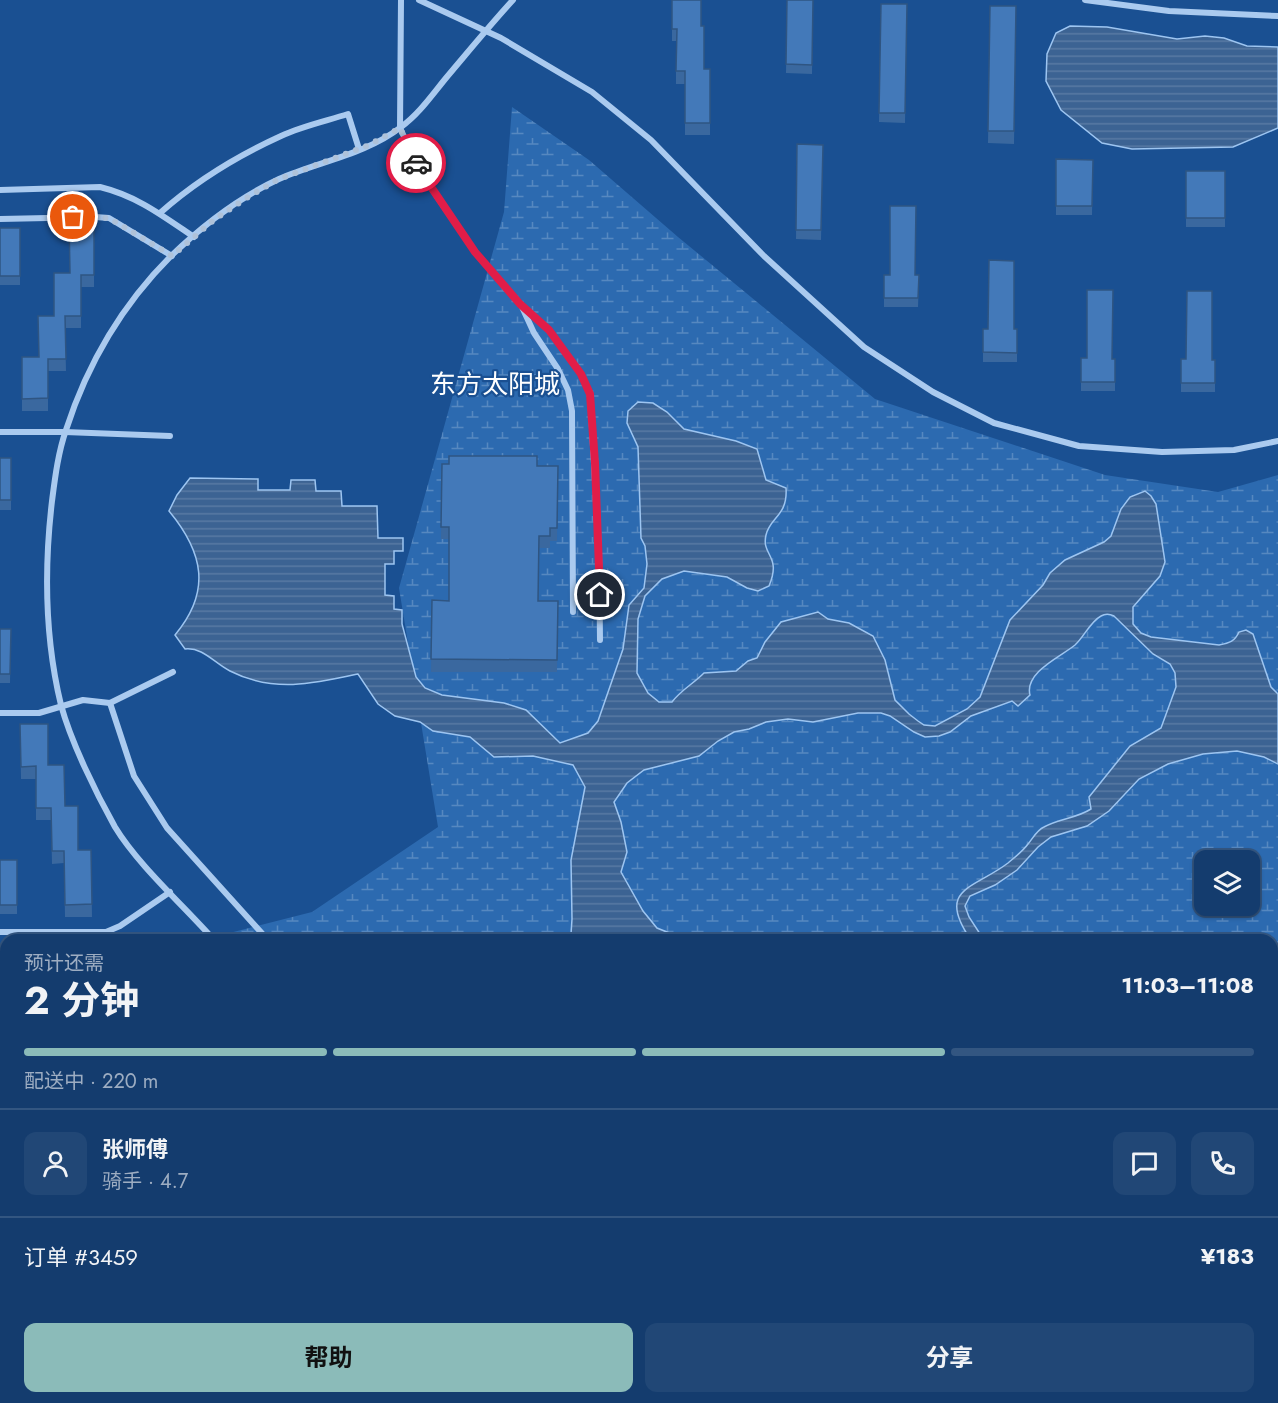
<!DOCTYPE html>
<html lang="zh">
<head>
<meta charset="utf-8">
<style>
	:root { --surface:#143c6e; --page:#214776; --text:#f1f3f6; --muted:#9dadc2; --line:#335681; --accent:#8bbbb9 }
	body { margin:0; font-family:Jost,"Noto Sans SC",sans-serif; background:var(--page); color:var(--text); height:100vh; display:flex; flex-direction:column; font-size:22px; white-space:nowrap }
	* { box-sizing:border-box; margin:0 }
	p { font-size:20px; color:var(--muted) }
	.icon { flex:none; width:33px; height:33px; fill:none; stroke:currentColor; stroke-width:2; stroke-linecap:round; stroke-linejoin:round }
	.map { position:relative; flex:1; overflow:hidden }
	.side { position:absolute; left:0px; top:934px; width:1278px; height:470px; display:flex; flex-direction:column; background:var(--surface); border-radius:18px 18px 0 0; box-shadow:0 2px 4px #0004,0 0 0 2px var(--line) }
	.side>* { flex:none }
	.buttons { position:absolute; left:1194px; top:850px; display:grid; gap:12px }
	.buttons a { display:grid; place-items:center; width:66px; height:66px; border-radius:12px; background:var(--surface); box-shadow:0 2px 4px #0004,0 0 0 2px var(--line); font-size:30px }
	.pin { position:absolute; display:grid; place-items:center; width:51px; height:51px; color:#fff; margin:-26px; border:3px solid #fff; border-radius:50%; box-shadow:0 2px 6px #0007 }
	.courier { position:absolute; display:grid; place-items:center; width:60px; height:60px; margin:-30px; border:4px solid #e11d48; border-radius:50%; background:#fff; color:#222; box-shadow:0 2px 8px #0007 }
	.head em { font-style:normal; font-weight:700 }
	.head div { display:flex; flex-direction:column-reverse }
	.head { display:flex; align-items:center; justify-content:space-between; height:102px; padding:0 24px }
	h1 { font-size:39px; font-weight:700; line-height:45px }
	.bar { display:grid; grid-template-columns:repeat(4,1fr); gap:9px 6px; align-content:center; height:72px; padding:0 24px }
	.bar i { height:8px; border-radius:4px; background:var(--line) }
	.bar .selected { background:var(--accent) }
	.bar p { grid-column:span 4 }
	.line { display:flex; align-items:center; gap:15px; padding:0 24px; border-top:2px solid var(--line) }
	.line div { flex:1 }
	.round { display:grid; place-items:center; flex:none; width:63px; height:63px; border-radius:12px; background:var(--page) }
	.cta { display:flex; gap:12px; margin-top:auto; padding:12px 24px }
	.cta a { flex:1; height:69px; border-radius:12px; background:var(--accent); color:#111; font-size:24px; font-weight:700; line-height:69px; text-align:center }
	.cta a+a { background:var(--page); color:var(--text) }
	.map>svg:first-child { display:block }
</style>
</head>
<body>
<div class="map">
<svg width="1278" height="1403" viewBox="0 0 1278 1403">
	<defs>
		<pattern id="wetland-marsh" width="20" height="14" patternUnits="userSpaceOnUse" patternTransform="scale(1.5)"><rect width="20" height="14" fill="#2c6ab0"/><path d="M1 5h8M5 5V1M11 12h8M15 12V8" fill="none" stroke="#5688c0"/></pattern>
		<pattern id="water-rules" width="6" height="5" patternUnits="userSpaceOnUse" patternTransform="scale(1.5)"><rect width="6" height="5" fill="#3c6393"/><path d="M0 2.5h6" fill="none" stroke="#597aa3"/></pattern>
	</defs>
	<rect width="100%" height="100%" fill="#1a5092"/>
	<!-- wetland -->
	<g fill="url(#wetland-marsh)" fill-rule="evenodd">
		<path d="M512 107 589 160 678 237 875 399 1105 475 1218 492 1278 475V1077L1272 1079V940H202L312 912 438 827 399 588 504 212ZM1204 861H1250V906H1204Z"/>
		<path d="M0 956H6V1324L0 1326Z"/>
	</g>
	<!-- water -->
	<g fill="url(#water-rules)" stroke="#9dc5f1" stroke-width="1.5">
		<path d="M1070 26 1107 27 1177 39 1205 36 1224 38 1247 46 1278 47V128L1233 147 1132 149 1102 143 1061 110 1046 81 1047 54 1056 33Z"/>
		<path d="M638 402 653 403 667 412 684 429 736 441 757 449 766 480 786 488C788 516 770 517 766 535 761 556 782 555 769 586L758 591 747 588 727 577 684 571 662 579 645 596 638 619 637 673 648 693 659 702H672C681 690 693 684 704 673L736 671 748 661 757 658 765 642 781 622 818 612 828 619 849 623 873 636 885 660 895 700 909 714 918 721 924 725 935 726 967 709 980 697 1010 620 1043 585 1050 573 1065 560 1104 542 1111 536 1121 509 1130 497 1145 491 1151 496 1156 504 1165 562 1160 576 1133 607V624L1141 633 1151 637 1219 645C1230 643 1235 641 1239 632L1246 630 1253 634 1271 687 1278 694V764L1264 757 1237 751 1203 754 1168 764 1139 779 1109 811 1087 826 1051 837 1038 847 1017 870 995 885 970 896 965 906 969 917 984 940H971C935 888 974 889 1008 863 1015 857 1023 851 1028 844 1033 838 1037 830 1044 827 1060 818 1075 819 1091 809L1089 797 1130 746 1161 728 1176 687 1175 673 1170 664 1153 654 1114 616C1110 614 1106 613 1101 616 1090 622 1084 637 1075 645 1062 656 1024 672 1030 695L1018 706 1012 701 971 716 950 732 939 736 925 737 914 732 890 716 881 713H858L813 722 788 719 766 722 749 729 734 732 718 741 699 756 644 770 627 783 614 802 621 822 627 852 621 872 643 911 657 928 687 940H567L571 934 572 919 571 860 585 787 573 765 533 756 494 757 470 737 433 731 420 722 395 716 378 704 358 674C313 684 273 693 230 671 214 663 203 647 185 649L175 635C212 591 203 552 169 511L177 495 190 478 258 479V490H290L291 480H315L316 491H341L342 506H377L378 538H403V551H394V564H385V595L394 596V609L402 610V624L416 677 425 688 442 695 504 703 526 710 560 743 588 733 598 721 623 649 629 605 644 588 647 564 645 546 641 538 638 447 627 423 628 411Z"/>
	</g>
	<g fill="none" stroke-linecap="round" stroke-linejoin="round">
		<!-- minor -->
		<g stroke="#aacaef" stroke-width="6">
			<path d="M401 0 400 128 421 173 475 252 520 304 549 330 581 374 590 394 599 551 600 640"/>
			<path d="M419 0 501 38 592 92 651 140 764 256 864 347 933 392 994 423 1079 446 1162 452 1234 450 1278 441"/>
			<path d="M1085 0 1169 11 1278 16"/>
			<path d="M0 190 100 187C137 196 163 216 194 237"/>
			<path d="M160 213C196 181 237 156 281 136 302 126 326 121 348 114L359 149"/>
			<path d="M0 219 95 217 109 218 172 256"/>
			<path d="M522 307 534 333 558 369 568 390 572 411 573 612"/>
			<path d="M0 432H65L170 436"/>
			<path d="M110 703 134 776 167 828 268 940"/>
			<path d="M0 713H39L83 700 110 703 173 672"/>
			<path d="M0 932H106L120 926 170 892"/>
			<path d="M214 940C184 906 138 865 115 827 96 793 71 742 61 705 45 639 44 569 52 501 55 478 58 453 66 430 87 365 122 305 171 256 202 226 240 197 279 179 318 162 367 154 401 127 419 114 432 95 446 78 468 52 490 25 513 0"/>
		</g>
	</g>
	<!-- wall -->
	<g fill="#3a689f">
		<path d="M672 0 701 26 704 69H710V135H685V84H676V41H672Z"/>
		<path d="M787 0H813L812 74 786 73Z"/>
		<path d="M881 4H907L905 123 879 122Z"/>
		<path d="M990 6H1016L1014 144 988 143Z"/>
		<path d="M797 144 823 145 821 240 796 239Z"/>
		<path d="M1056 159 1093 160 1092 215H1056Z"/>
		<rect x="1186" y="171" width="39" height="56"/>
		<path d="M94 221V287H81V328H65L66 371H48V411H22V357H38L70 273Z"/>
		<rect x="0" y="228" width="20" height="57"/>
		<path d="M884 275H919L918 307H884Z"/>
		<rect x="983" y="329" width="34" height="33"/>
		<path d="M1081 358 1115 359V391H1081Z"/>
		<path d="M1181 359 1215 360V392H1181Z"/>
		<rect x="0" y="458" width="11" height="52"/>
		<path d="M442 464 558 466 557 541H550V548H539V601H558L557 672H431L432 600 449 601V539H441Z"/>
		<path d="M0 629H11L10 683H0Z"/>
		<path d="M20 724 48 765 65 806 78 850H91L92 917H65L64 863 52 864 51 820H36V779H21Z"/>
		<rect x="0" y="860" width="17" height="54"/>
	</g>
	<!-- building -->
	<g fill="#4379b9" stroke="#2f5582" stroke-width="1.5">
		<path d="M672 0H701V26H704V69H710V123H685V71H676L677 29H672Z"/>
		<path d="M787 0H813L812 65 786 64Z"/>
		<path d="M881 4H907L905 113H879Z"/>
		<path d="M990 6H1016L1014 131H988Z"/>
		<path d="M797 144 823 145 821 230H796Z"/>
		<path d="M1056 159 1093 160 1092 206H1056Z"/>
		<rect x="1186" y="171" width="39" height="47"/>
		<path d="M890 206H916L915 275H919L918 298H884V275H890Z"/>
		<path d="M69 221H94V275H81V316H65L66 359H48V398L22 399V357H39L38 316H54V273H70Z"/>
		<rect x="0" y="228" width="20" height="48"/>
		<path d="M989 260 1014 261V329H1017V353L983 352V329H988Z"/>
		<path d="M1087 290H1113L1112 359H1115V382H1081V358H1087Z"/>
		<path d="M1187 291H1212V360H1215V383H1181V359H1186Z"/>
		<path d="M449 456H537V466H558L557 528H550V536H539L538 601H558L557 660 431 659 432 600 449 601V527H441L442 464H449Z"/>
		<rect x="0" y="458" width="11" height="42"/>
		<path d="M0 629H11L10 674H0Z"/>
		<path d="M20 724H48V765H64L65 806H78V850H91L92 904 65 905 64 851H52L51 808H36V766L21 767Z"/>
		<rect x="0" y="860" width="17" height="45"/>
	</g>
	<g fill="none" stroke-linecap="round" stroke-linejoin="round">
		<!-- done -->
		<path stroke="#afc2d9" stroke-width="6" stroke-dasharray="0 10.8" d="M73 217 109 218 172 256 215 219 245 199 277 180 369 145 400 128 416 163"/>
		<!-- route -->
		<path stroke="#e11d48" stroke-width="8" d="M416 163 421 172 475 252 520 304 549 330 581 374 590 394 595 463 600 595"/>
	</g>
	<g text-anchor="middle" dominant-baseline="central" stroke-width="4.5" stroke-linejoin="round" paint-order="stroke">
		<!-- neighbourhood labels -->
		<g font-size="26" fill="#fff" stroke="#1a5092">
			<text x="495" y="384">东方太阳城</text>
		</g>
	</g>
</svg>
<div class="buttons">
<a><svg class="icon" aria-label="layers" viewBox="0 0 24 24"><path d="M12 4l9 5-9 5-9-5zM3 14l9 5 9-5"/></svg></a>
</div>
<div class="pin" style="left:73px;top:217px;background:#ea580c"><svg class="icon" aria-label="bag" viewBox="0 0 24 24"><path d="M5 8h14l-1 12H6zM9 8a3 3 0 0 1 6 0"/></svg></div>
<div class="pin" style="left:600px;top:595px;background:#1f2937"><svg class="icon" aria-label="home" viewBox="0 0 24 24"><path d="M3 11l9-7 9 7M6 9v11h12V9"/></svg></div>
<div class="courier" style="left:416px;top:163px"><svg class="icon" aria-label="car" viewBox="0 0 24 24"><path d="M5 17H2v-5l4-1 3-4h7l3 4 3 1v5h-3M9 17h6M6 11h13"/><circle cx="7" cy="17" r="2"/><circle cx="17" cy="17" r="2"/></svg></div>
<section class="side">
<div class="head"><div><h1>2 分钟</h1><p>预计还需</p></div><em>11:03–11:08</em></div>
<div class="bar"><i class="selected"></i><i class="selected"></i><i class="selected"></i><i></i><p>配送中 · 220 m</p></div>
<div class="line" style="height:108px"><a class="round"><svg class="icon" aria-label="person" viewBox="0 0 24 24"><circle cx="12" cy="8" r="4"/><path d="M4 21q1-7 8-7t8 7"/></svg></a><div><b>张师傅</b><p>骑手 · 4.7</p></div><a class="round"><svg class="icon" aria-label="chat" viewBox="0 0 24 24"><path d="M4 5h16v11H9l-5 4z"/></svg></a><a class="round"><svg class="icon" aria-label="phone" viewBox="0 0 24 24"><path d="M5 4h4l2 5-3 2q2 4 5 5l2-3 5 2v4C11 20 4 13 5 4z"/></svg></a></div>
<div class="line" style="height:78px"><div>订单 #3459</div><b>¥183</b></div>
<div class="cta"><a>帮助</a><a>分享</a></div>
</section>
</div>
</body>
</html>
